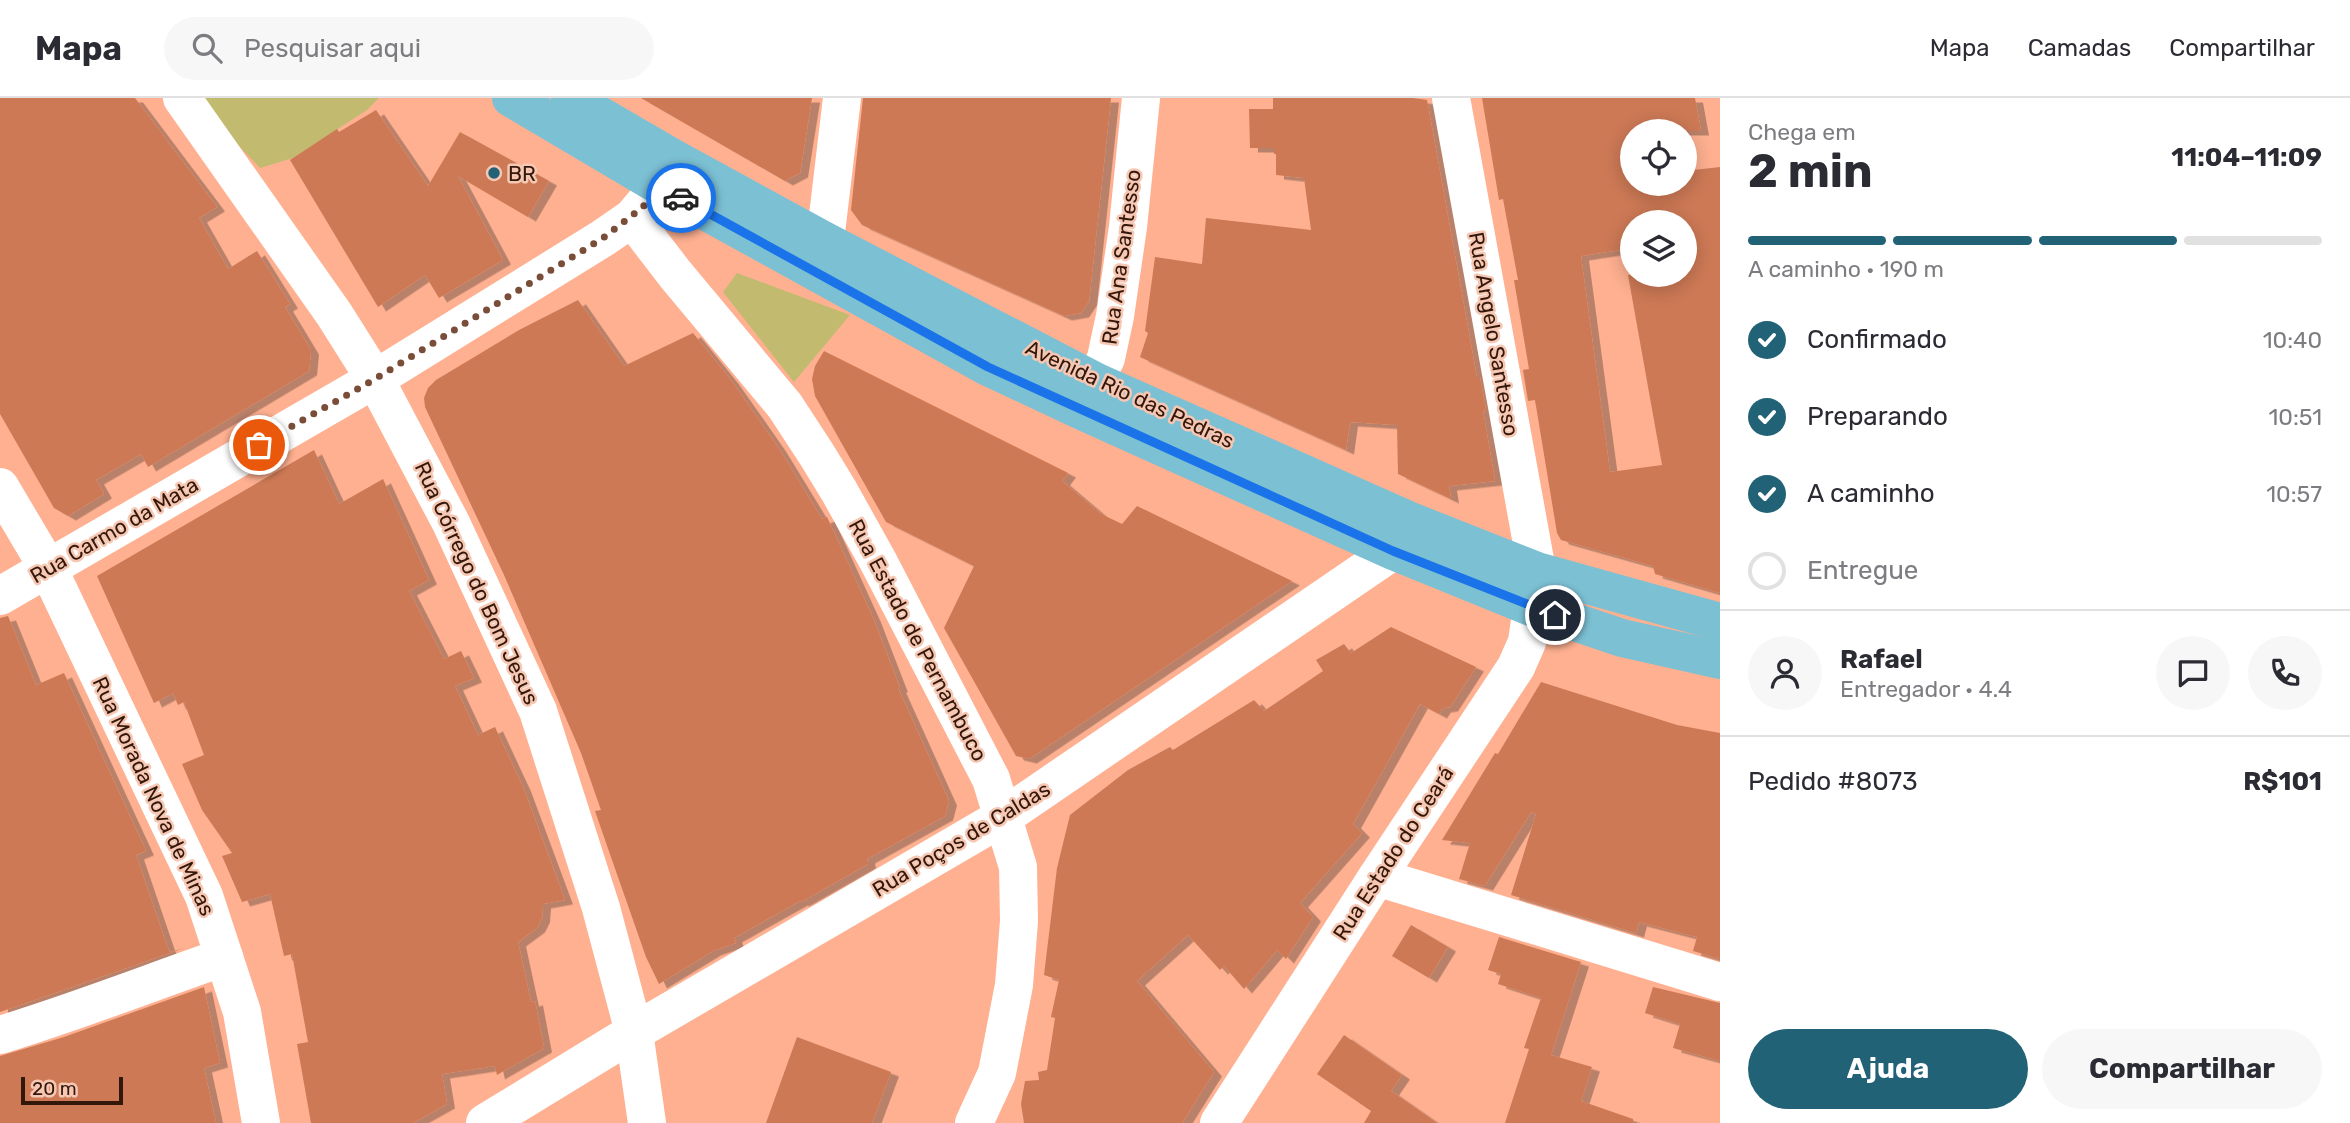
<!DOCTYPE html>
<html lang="pt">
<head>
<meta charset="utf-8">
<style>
	:root { --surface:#fff; --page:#f7f7f7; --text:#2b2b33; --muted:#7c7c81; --line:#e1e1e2; --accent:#226277 }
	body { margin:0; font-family:Rubik,sans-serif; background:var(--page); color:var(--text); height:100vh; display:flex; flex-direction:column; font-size:26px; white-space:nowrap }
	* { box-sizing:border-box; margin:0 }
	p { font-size:23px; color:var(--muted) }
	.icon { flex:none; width:38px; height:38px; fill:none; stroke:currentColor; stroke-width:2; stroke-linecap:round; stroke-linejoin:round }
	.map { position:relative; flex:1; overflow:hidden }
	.side { display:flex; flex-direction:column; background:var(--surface); width:630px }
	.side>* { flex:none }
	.fabs { position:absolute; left:1620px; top:21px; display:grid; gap:14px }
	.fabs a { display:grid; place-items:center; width:77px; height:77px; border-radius:50%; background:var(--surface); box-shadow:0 4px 18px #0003; font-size:35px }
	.scale { position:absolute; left:21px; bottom:18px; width:102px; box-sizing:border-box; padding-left:7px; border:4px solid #33170a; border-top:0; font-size:19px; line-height:24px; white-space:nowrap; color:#33170a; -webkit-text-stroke:5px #f6c7b3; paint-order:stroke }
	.pin { position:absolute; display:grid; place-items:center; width:60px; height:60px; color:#fff; margin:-30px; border:4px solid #fff; border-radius:50%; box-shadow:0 2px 7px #0007 }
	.courier { position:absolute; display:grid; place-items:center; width:70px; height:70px; margin:-35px; border:5px solid #1a73e8; border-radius:50%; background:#fff; color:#222; box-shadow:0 2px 9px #0007 }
	.headline em { font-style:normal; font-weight:700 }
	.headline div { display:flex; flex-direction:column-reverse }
	.headline { display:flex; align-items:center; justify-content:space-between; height:119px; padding:0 28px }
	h1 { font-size:46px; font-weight:700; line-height:52px }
	.bar { display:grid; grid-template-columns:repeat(4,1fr); gap:10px 7px; align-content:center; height:84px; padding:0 28px }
	.bar i { height:9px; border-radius:5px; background:var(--line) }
	.bar .on { background:var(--accent) }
	.bar p { grid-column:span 4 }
	.line { display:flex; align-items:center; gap:18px; padding:0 28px; border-top:2px solid var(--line) }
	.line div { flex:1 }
	.round { display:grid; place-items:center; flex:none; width:74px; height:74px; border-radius:37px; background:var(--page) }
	ol { padding:0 28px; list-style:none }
	li { display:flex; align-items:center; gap:21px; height:77px }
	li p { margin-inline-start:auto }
	li .icon { padding:7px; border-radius:50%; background:var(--accent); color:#fff; stroke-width:4 }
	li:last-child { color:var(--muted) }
	li i { width:38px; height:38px; border:4px solid var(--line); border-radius:50% }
	.cta { display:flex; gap:14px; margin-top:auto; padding:14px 28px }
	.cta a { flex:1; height:80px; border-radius:42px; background:var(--accent); color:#fff; font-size:28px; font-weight:700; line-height:80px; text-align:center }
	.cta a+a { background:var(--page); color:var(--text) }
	header { display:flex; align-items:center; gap:42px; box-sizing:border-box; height:98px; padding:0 35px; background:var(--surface); border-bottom:2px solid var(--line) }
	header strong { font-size:33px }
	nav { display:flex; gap:38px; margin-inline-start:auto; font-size:24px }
	.search { width:490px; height:63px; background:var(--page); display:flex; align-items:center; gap:18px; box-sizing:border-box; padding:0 24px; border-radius:38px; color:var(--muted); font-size:26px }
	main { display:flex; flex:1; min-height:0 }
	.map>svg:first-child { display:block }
</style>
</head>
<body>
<header>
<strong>Mapa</strong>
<div class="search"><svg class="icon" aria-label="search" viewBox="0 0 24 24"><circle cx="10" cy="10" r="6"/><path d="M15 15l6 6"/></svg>Pesquisar aqui</div>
<nav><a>Mapa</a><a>Camadas</a><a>Compartilhar</a></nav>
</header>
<main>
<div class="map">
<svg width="1720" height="1025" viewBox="0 0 1720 1025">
	<defs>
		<filter id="shadow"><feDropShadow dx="8" dy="4.5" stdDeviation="0" flood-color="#0004"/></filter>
	</defs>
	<rect width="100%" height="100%" fill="#feb090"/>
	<!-- green -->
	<g fill="#c2bb6f">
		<path d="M202 0H379L367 12 293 60 260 70 235 44Z"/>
		<path d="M737 175 850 217 794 284 723 194Z"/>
	</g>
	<!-- building -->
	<g fill="#cd7955" fill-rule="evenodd" filter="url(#shadow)">
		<path d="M0 0H135L217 109 199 120 228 171 257 153 290 206 285 209 311 252 309 273 148 369 141 356 96 382 104 396 68 418 54 410 0 316Z"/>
		<path d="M641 0H812L800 75 785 83Z"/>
		<path d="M863 0H1111L1089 203 1081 215 1064 218 862 127 851 112Z"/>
		<path d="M1273 0H1413L1427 2 1477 280H1480L1486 312 1483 313 1495 383 1449 388 1451 401 1398 376 1397 327 1350 324 1346 352 1140 259 1148 235 1145 233 1155 159 1202 166 1206 120 1311 132 1304 80 1276 77V56H1274V50H1250L1249 11H1273Z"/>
		<path d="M1482 0H1695L1701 33H1633V86H1685V73L1720 69V495L1655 476 1653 468 1561 442 1557 435 1535 302 1528 303 1523 272 1529 271 1514 182H1518L1503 101 1499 102ZM1633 124H1685V177H1628L1662 367 1610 374 1581 158 1633 150Z"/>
		<path d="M376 12 428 88 460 34 549 83 528 119 458 78 503 162 439 200 425 177 378 209 290 62 337 31 339 34Z"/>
		<path d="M578 202 624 268 693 235 731 282 778 349 822 421 827 419 873 520 900 590H898L949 703 945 718 867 761 868 766 801 804 800 803 734 840 736 845 713 853 659 886 646 859 612 762 595 713 601 712 581 655 504 477 425 309 424 300 428 290 436 282 519 232Z"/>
		<path d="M824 253 1068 375 1062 383 1101 416 1122 426 1137 408 1292 483 1029 661 1016 658 944 530 974 468 886 424 815 298 812 281 815 268Z"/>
		<path d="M314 352 339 406 383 381 429 482 409 493 444 561 461 553 474 580 455 588 478 637 495 629 523 689 565 802 543 806 542 820 537 830 518 844 531 904 535 903 544 950 497 977 495 968 442 976 447 1006 413 1025H311L297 946 308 944 292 856 284 858 270 796 242 804 222 758 232 755 202 712 182 666 204 657 184 604 178 607 173 595 154 605 97 478Z"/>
		<path d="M8 518 36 587 64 575 146 753 136 757 167 848 170 854 184 850 0 914V520Z"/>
		<path d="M1391 529 1476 569 1450 609 1443 610 1439 616 1420 606 1353 726 1362 735 1300 805 1313 819 1286 861 1277 852 1244 891 1224 868 1220 872 1188 837 1137 883 1214 974 1182 1025H1024L1021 1006 1025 983 1039 982 1038 974 1047 972 1055 920 1051 919 1059 882 1044 877 1057 770 1070 717 1128 672 1170 649 1173 652 1254 602 1264 613 1323 573 1316 562 1344 546 1351 555Z"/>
		<path d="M1541 584 1677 627 1720 635V861L1693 853 1697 839 1639 824 1636 835 1511 797 1536 716 1531 714 1485 788 1459 781 1470 745 1442 742 1495 655 1498 656Z"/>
		<path d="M1411 827 1448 849 1429 880 1392 858Z"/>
		<path d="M1499 839 1581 864 1551 957 1592 969 1581 1003 1633 1021V1025H1505L1529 951 1524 950 1541 900 1498 886 1501 876 1488 872Z"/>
		<path d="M204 889 220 965 204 970 216 1025H0V958L64 939Z"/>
		<path d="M1653 889 1720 905V963L1673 950 1680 926 1645 915Z"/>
		<path d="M1344 937 1402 977 1391 993 1437 1025H1364L1371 1013 1317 976Z"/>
		<path d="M797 939 891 974 872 1025H766Z"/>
	</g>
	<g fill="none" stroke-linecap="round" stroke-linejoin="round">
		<!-- minor -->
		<g stroke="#fff" stroke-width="38">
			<path d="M182 0 334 216 375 281 451 425 538 613 601 810 634 934 647 1025"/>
			<path d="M632 120 675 176 785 308 817 357 839 393 878 463 991 681 1018 769 1019 823 1014 887 997 975 974 1025"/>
			<path d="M811 169 825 143 842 0"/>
			<path d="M1082 313 1106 260 1115 218 1128 129 1141 0"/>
			<path d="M0 389 48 470 204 798 242 914 261 1025"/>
			<path d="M0 498 375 281 603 140 632 120 648 101"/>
			<path d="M1377 779 1720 884"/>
			<path d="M0 937C76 914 149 885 224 859"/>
			<path d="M485 1025 634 934 1003 719 1393 453 1410 428"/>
			<path d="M1219 1025 1377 779 1516 569 1527 544 1537 473 1451 0"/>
		</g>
		<!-- major -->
		<g stroke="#7cc0d4" stroke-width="38">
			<path d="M511 0 658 87 988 269 1082 313 1393 453 1533 510 1622 540 1720 562"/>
			<path d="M570 0 673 60 825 143 1097 284 1413 424 1537 473 1720 524"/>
		</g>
	</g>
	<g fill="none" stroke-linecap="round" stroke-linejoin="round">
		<!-- done -->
		<path stroke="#7a4d39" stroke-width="7" stroke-dasharray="0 12.6" d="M259 347 375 281 603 140 643 109 658 87 681 100"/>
		<!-- route -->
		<path stroke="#1a73e8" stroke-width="9" d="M681 100 988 269 1393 453 1555 517"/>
	</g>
	<!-- markers -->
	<circle fill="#226277" stroke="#f6c7b3" stroke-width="2.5" cx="494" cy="75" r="7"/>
	<g text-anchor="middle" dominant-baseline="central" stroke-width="5" stroke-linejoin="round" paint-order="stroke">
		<!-- poi labels -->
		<g font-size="21" fill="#33170a" stroke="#f6c7b3" text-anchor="start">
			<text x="508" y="75">BR</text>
		</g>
		<!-- street labels -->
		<g font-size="21" fill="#33170a" stroke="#f6c7b3">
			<text transform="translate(1121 159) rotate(-82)">Rua Ana Santesso</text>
			<text transform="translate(1494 236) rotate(80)">Rua Angelo Santesso</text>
			<text transform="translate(1130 296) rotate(25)">Avenida Rio das Pedras</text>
			<text transform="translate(114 432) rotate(-30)">Rua Carmo da Mata</text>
			<text transform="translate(477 485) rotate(65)">Rua Córrego do Bom Jesus</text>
			<text transform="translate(918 542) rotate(62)">Rua Estado de Pernambuco</text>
			<text transform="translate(154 698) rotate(65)">Rua Morada Nova de Minas</text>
			<text transform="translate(961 741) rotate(-31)">Rua Poços de Caldas</text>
			<text transform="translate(1393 755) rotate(-57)">Rua Estado do Ceará</text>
		</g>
	</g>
</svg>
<div class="fabs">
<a><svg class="icon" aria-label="locate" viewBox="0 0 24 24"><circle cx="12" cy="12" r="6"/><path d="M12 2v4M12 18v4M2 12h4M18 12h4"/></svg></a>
<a><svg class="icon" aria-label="layers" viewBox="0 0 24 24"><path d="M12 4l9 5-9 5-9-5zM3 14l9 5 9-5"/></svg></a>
</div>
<div class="scale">20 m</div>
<div class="pin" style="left:259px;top:347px;background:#ea580c"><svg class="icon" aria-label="bag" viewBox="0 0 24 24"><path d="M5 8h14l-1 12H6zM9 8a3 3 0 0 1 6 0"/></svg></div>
<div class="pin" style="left:1555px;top:517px;background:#1f2937"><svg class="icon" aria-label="home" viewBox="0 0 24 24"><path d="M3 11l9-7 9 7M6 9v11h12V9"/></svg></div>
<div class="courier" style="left:681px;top:100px"><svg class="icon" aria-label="car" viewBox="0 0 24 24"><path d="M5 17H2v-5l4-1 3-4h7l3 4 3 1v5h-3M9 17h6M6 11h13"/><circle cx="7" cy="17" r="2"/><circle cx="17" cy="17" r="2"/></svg></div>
</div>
<section class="side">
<div class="headline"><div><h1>2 min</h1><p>Chega em</p></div><em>11:04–11:09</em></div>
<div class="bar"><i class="on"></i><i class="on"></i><i class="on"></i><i></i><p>A caminho · 190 m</p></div>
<ol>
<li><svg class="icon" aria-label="check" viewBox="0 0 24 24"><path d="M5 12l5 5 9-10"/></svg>Confirmado<p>10:40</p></li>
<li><svg class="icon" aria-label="check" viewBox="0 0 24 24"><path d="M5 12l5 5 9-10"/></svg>Preparando<p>10:51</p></li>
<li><svg class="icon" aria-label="check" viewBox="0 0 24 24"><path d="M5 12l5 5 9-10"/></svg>A caminho<p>10:57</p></li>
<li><i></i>Entregue</li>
</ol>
<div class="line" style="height:126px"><a class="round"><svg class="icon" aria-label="person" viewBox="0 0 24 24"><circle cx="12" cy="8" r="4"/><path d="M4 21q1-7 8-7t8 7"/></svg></a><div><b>Rafael</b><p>Entregador · 4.4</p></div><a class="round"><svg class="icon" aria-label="chat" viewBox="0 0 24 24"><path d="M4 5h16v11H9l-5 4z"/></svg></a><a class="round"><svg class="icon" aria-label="phone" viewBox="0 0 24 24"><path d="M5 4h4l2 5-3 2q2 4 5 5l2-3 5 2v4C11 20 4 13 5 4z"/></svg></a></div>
<div class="line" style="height:91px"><div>Pedido #8073</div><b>R$101</b></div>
<div class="cta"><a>Ajuda</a><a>Compartilhar</a></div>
</section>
</main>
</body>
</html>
